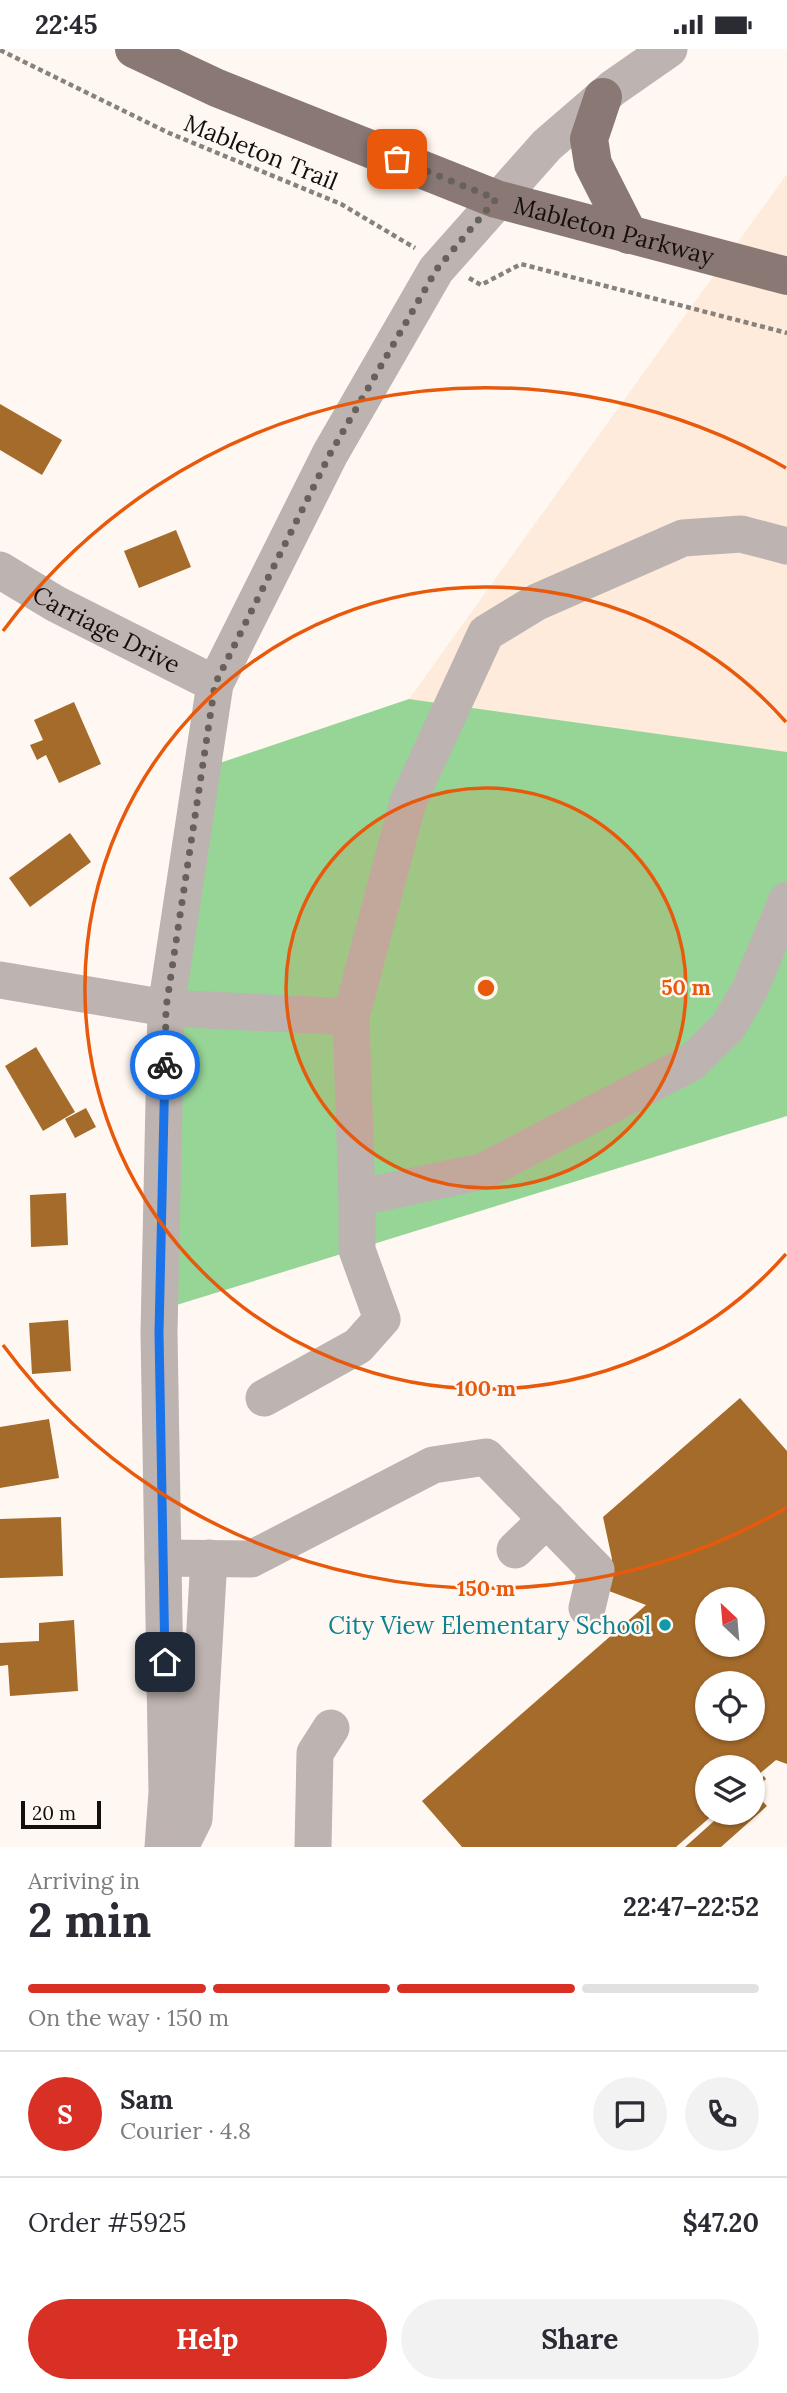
<!DOCTYPE html>
<html lang="en">
<head>
<meta charset="utf-8">
<style>
	:root { --surface:#fff; --page:#f2f2f3; --text:#2b2b33; --muted:#7c7c81; --line:#e1e1e2; --accent:#d93025 }
	body { margin:0; font-family:Lora,serif; background:var(--page); color:var(--text); height:100vh; display:flex; flex-direction:column; font-size:26px; white-space:nowrap }
	* { box-sizing:border-box; margin:0 }
	p { font-size:23px; color:var(--muted) }
	.icon { flex:none; width:38px; height:38px; fill:none; stroke:currentColor; stroke-width:2; stroke-linecap:round; stroke-linejoin:round }
	.map { position:relative; height:1798px; overflow:hidden }
	.sheet { display:flex; flex-direction:column; background:var(--surface); flex:1 }
	.sheet>* { flex:none }
	.needle { width:46px; rotate:334deg }
	.buttons { position:absolute; left:695px; top:1538px; display:grid; gap:14px }
	.buttons a { display:grid; place-items:center; width:70px; height:70px; border-radius:50%; background:var(--surface); box-shadow:0 2px 5px #0004; font-size:35px }
	.scale { position:absolute; left:21px; bottom:18px; width:80px; box-sizing:border-box; padding-left:7px; border:4px solid #140f0a; border-top:0; font-size:19px; line-height:24px; white-space:nowrap; color:#140f0a; -webkit-text-stroke:5px #fff8f2; paint-order:stroke }
	.pin { position:absolute; display:grid; place-items:center; width:60px; height:60px; color:#fff; margin:-30px; border-radius:14px; box-shadow:0 4px 10px #0006 }
	.courier { position:absolute; display:grid; place-items:center; width:70px; height:70px; margin:-35px; border:5px solid #1a73e8; border-radius:50%; background:#fff; color:#222; box-shadow:0 2px 9px #0007 }
	.summary em { font-style:normal; font-weight:700 }
	.summary div { display:flex; flex-direction:column-reverse }
	.summary { display:flex; align-items:center; justify-content:space-between; height:119px; padding:0 28px }
	h1 { font-size:46px; font-weight:700; line-height:52px }
	.bar { display:grid; grid-template-columns:repeat(4,1fr); gap:10px 7px; align-content:center; height:84px; padding:0 28px }
	.bar i { height:9px; border-radius:5px; background:var(--line) }
	.bar .active { background:var(--accent) }
	.bar p { grid-column:span 4 }
	.line { display:flex; align-items:center; gap:18px; padding:0 28px; border-top:2px solid var(--line) }
	.line div { flex:1 }
	.round { display:grid; place-items:center; flex:none; width:74px; height:74px; border-radius:37px; background:var(--page) }
	.cta { display:flex; gap:14px; margin-top:auto; padding:14px 28px }
	.cta a { flex:1; height:80px; border-radius:42px; background:var(--accent); color:#fff; font-size:28px; font-weight:700; line-height:80px; text-align:center }
	.cta a+a { background:var(--page); color:var(--text) }
	.status { display:flex; justify-content:space-between; align-items:center; height:49px; padding:0 35px; background:var(--surface); direction:ltr }
	.status svg { height:19px; fill:currentColor }
	.map>svg:first-child { display:block }
</style>
</head>
<body>
<div class="status"><b>22:45</b><svg viewBox="0 0 49 12"><path d="M0 12V9h3v3zM5 12V6h3v6zM10 12V3h3v9zM15 12V0h3v12zM26 1h20v11H26zM47 4h2v5h-2z"/></svg></div>
<div class="map">
<svg width="787" height="1798" viewBox="0 0 787 1798">
	<rect width="100%" height="100%" fill="#fff8f2"/>
	<!-- built -->
	<path fill="#feebdb" d="M787 125V703L409 650 575 419Z"/>
	<!-- forest -->
	<path fill="#97d597" d="M409 650 787 703V1067L170 1258 193 723Z"/>
	<!-- building -->
	<g fill="#a56b2b" fill-rule="evenodd">
		<path d="M0 355 62 391 42 426 0 401Z"/>
		<path d="M176 481 191 518 139 539 124 502Z"/>
		<path d="M74 653 101 715 59 734 46 706 37 711 30 696 43 691 34 671Z"/>
		<path d="M70 784 91 813 30 858 9 829Z"/>
		<path d="M36 998 75 1063 43 1082 5 1017Z"/>
		<path d="M86 1059 96 1078 75 1089 65 1070Z"/>
		<path d="M66 1144 68 1196 31 1198 30 1146Z"/>
		<path d="M68 1271 71 1322 32 1325 29 1274Z"/>
		<path d="M740 1349 787 1402V1715L776 1711 752 1731V1718H707V1764H715L676 1798H462L422 1752 646 1556 601 1539 612 1510 603 1468ZM707 1550H752V1596H707ZM707 1634H752V1680H707Z"/>
		<path d="M49 1370 59 1429 0 1439V1378Z"/>
		<path d="M61 1468 63 1527 0 1529V1470Z"/>
		<path d="M74 1571 78 1642 10 1647 8 1616 0 1617V1594L39 1592V1574Z"/>
		<path d="M764 1727 766 1730 753 1742 767 1757 721 1798H685L723 1764H752V1738Z"/>
	</g>
	<g fill="none" stroke-linecap="round" stroke-linejoin="round">
		<!-- path -->
		<g stroke="#88827d" stroke-width="4.5" stroke-dasharray="5 3.5" stroke-linecap="butt">
			<path d="M0 1 169 84 341 155 415 199"/>
			<path d="M469 229 481 236 521 215 787 284"/>
		</g>
		<!-- minor -->
		<g stroke="#bdb3b0" stroke-width="37">
			<path d="M787 497 741 485 683 489 537 553 486 584 408 753 351 968 357 1149 484 1122 691 1014 728 978 750 940 787 851"/>
			<path id="s1" d="M0 521 56 555 215 635"/>
			<path d="M0 931 166 959 351 968"/>
			<path d="M264 1349 358 1297 382 1270 357 1201V1149"/>
			<path d="M515 1501 547 1470"/>
			<path d="M163 1509 251 1510 433 1416 486 1408 596 1521 587 1559"/>
			<path d="M163 1798 167 1743 159 1284 166 959 215 635 330 405 436 221 547 96 613 39 669 0"/>
			<path d="M180 1798 194 1770 209 1509"/>
			<path d="M313 1798 315 1704 331 1679"/>
		</g>
		<!-- major -->
		<g stroke="#8a7874" stroke-width="38">
			<path id="s2" d="M134 0 217 39 496 150 787 227"/>
			<path d="M603 48 589 90 593 115 629 186"/>
		</g>
	</g>
	<g fill="none" stroke-linecap="round" stroke-linejoin="round">
		<!-- done -->
		<path stroke="#66615b" stroke-width="7" stroke-dasharray="0 12.6" d="M165 1016 166 959 215 635 330 405 423 244 436 221 496 150 397 110"/>
		<!-- route -->
		<path stroke="#1a73e8" stroke-width="9" d="M165 1613 159 1284 165 1016"/>
	</g>
	<!-- distance rings -->
	<circle cx="486" cy="939" r="200" fill="#e8590c" fill-opacity=".12"/>
	<g fill="none" stroke="#e8590c" stroke-width="3.5">
		<circle cx="486" cy="939" r="200"/>
		<path d="M786 1205A401 401 0 1 1 786 673"/>
		<path d="M786 1459A601 601 0 0 1 3 1296M3 582A601 601 0 0 1 786 419"/>
	</g>
	<!-- markers -->
	<circle fill="#0f9aa8" stroke="#fff8f2" stroke-width="2.5" cx="665" cy="1576" r="7"/>
	<g text-anchor="middle" dominant-baseline="central" stroke-width="5" stroke-linejoin="round" paint-order="stroke">
		<!-- street labels -->
		<g font-size="24" fill="#140f0a" stroke="#fff8f2">
			<text transform="translate(261 103) rotate(22)">Mableton Trail</text>
			<text stroke="none"><textPath href="#s2" startOffset="514">Mableton Parkway</textPath></text>
			<text stroke="none"><textPath href="#s1" startOffset="122">Carriage Drive</textPath></text>
		</g>
		<!-- culture labels -->
		<g font-size="24" fill="#0d838f" stroke="#fff8f2" text-anchor="end">
			<text x="651" y="1576">City View Elementary School</text>
		</g>
	</g>
	<circle cx="486" cy="939" r="10" fill="#e8590c" stroke="#fff8f2" stroke-width="3.5"/>
	<g font-size="21" text-anchor="middle" font-weight="bold" fill="#e8590c" stroke="#fff8f2" stroke-width="5" stroke-linejoin="round" paint-order="stroke">
		<text x="686" y="946">50 m</text>
		<text x="486" y="1347">100 m</text>
		<text x="486" y="1547">150 m</text>
	</g>
</svg>
<div class="buttons">
<a><svg class="needle" viewBox="-14 -14 28 28"><path d="M0-13l5 13h-10z" fill="#e53935"/><path d="M0 13l5-13h-10z" fill="#7c7c81"/></svg></a>
<a><svg class="icon" aria-label="locate" viewBox="0 0 24 24"><circle cx="12" cy="12" r="6"/><path d="M12 2v4M12 18v4M2 12h4M18 12h4"/></svg></a>
<a><svg class="icon" aria-label="layers" viewBox="0 0 24 24"><path d="M12 4l9 5-9 5-9-5zM3 14l9 5 9-5"/></svg></a>
</div>
<div class="scale">20 m</div>
<div class="pin" style="left:397px;top:110px;background:#ea580c"><svg class="icon" aria-label="bag" viewBox="0 0 24 24"><path d="M5 8h14l-1 12H6zM9 8a3 3 0 0 1 6 0"/></svg></div>
<div class="pin" style="left:165px;top:1613px;background:#1f2937"><svg class="icon" aria-label="home" viewBox="0 0 24 24"><path d="M3 11l9-7 9 7M6 9v11h12V9"/></svg></div>
<div class="courier" style="left:165px;top:1016px"><svg class="icon" aria-label="bike" viewBox="0 0 24 24"><circle cx="6" cy="16" r="4"/><circle cx="18" cy="16" r="4"/><path d="M6 16l4-8h5l3 8M10 8l3 8H6M13 5h3"/></svg></div>
</div>
<section class="sheet">
<div class="summary"><div><h1>2 min</h1><p>Arriving in</p></div><em>22:47–22:52</em></div>
<div class="bar"><i class="active"></i><i class="active"></i><i class="active"></i><i></i><p>On the way · 150 m</p></div>
<div class="line" style="height:126px"><b class="round" style="background:var(--accent);color:#fff">S</b><div><b>Sam</b><p>Courier · 4.8</p></div><a class="round"><svg class="icon" aria-label="chat" viewBox="0 0 24 24"><path d="M4 5h16v11H9l-5 4z"/></svg></a><a class="round"><svg class="icon" aria-label="phone" viewBox="0 0 24 24"><path d="M5 4h4l2 5-3 2q2 4 5 5l2-3 5 2v4C11 20 4 13 5 4z"/></svg></a></div>
<div class="line" style="height:91px"><div>Order #5925</div><b>$47.20</b></div>
<div class="cta"><a>Help</a><a>Share</a></div>
</section>
</body>
</html>
